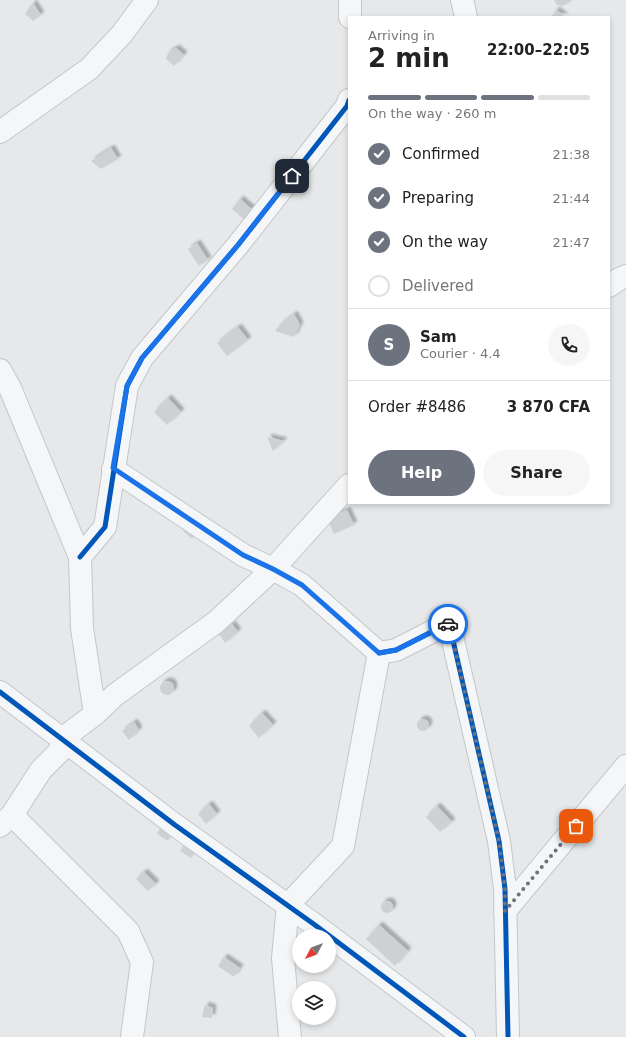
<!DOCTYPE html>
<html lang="en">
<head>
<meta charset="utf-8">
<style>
	:root { --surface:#fff; --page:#f6f6f6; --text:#222; --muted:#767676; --line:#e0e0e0; --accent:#6c737f }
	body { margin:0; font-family:"DejaVu Sans",sans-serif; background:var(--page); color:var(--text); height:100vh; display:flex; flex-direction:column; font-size:15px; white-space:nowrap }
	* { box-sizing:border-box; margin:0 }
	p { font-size:13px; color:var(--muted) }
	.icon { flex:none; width:22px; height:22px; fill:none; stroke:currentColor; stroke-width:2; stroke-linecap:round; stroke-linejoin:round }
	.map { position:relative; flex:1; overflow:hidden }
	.details { position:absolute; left:348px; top:16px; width:262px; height:488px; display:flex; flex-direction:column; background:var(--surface); border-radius:0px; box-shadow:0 2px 6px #0003 }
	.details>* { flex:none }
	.needle { width:26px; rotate:229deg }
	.buttons { position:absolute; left:292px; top:929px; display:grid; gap:8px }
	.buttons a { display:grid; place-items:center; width:44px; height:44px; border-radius:50%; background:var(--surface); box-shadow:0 2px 6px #0003; font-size:20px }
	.pin { position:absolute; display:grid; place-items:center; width:34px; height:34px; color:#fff; margin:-17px; border-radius:8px; box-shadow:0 2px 6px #0006 }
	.courier { position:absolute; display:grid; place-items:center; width:40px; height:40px; margin:-20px; border:3px solid #1a73e8; border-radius:50%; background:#fff; color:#222; box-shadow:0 1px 5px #0007 }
	.overview em { font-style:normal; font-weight:700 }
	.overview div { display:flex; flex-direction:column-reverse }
	.overview { display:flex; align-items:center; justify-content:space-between; height:68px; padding:0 20px }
	h1 { font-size:26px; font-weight:700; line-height:30px }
	.bar { display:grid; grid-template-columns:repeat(4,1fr); gap:6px 4px; align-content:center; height:48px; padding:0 20px }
	.bar i { height:5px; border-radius:3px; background:var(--line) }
	.bar .active { background:var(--accent) }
	.bar p { grid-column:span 4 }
	.line { display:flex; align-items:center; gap:10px; padding:0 20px; border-top:1px solid var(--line) }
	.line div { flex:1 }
	.round { display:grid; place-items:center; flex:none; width:42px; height:42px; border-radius:21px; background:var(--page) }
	ol { padding:0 20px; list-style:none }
	li { display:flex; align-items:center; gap:12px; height:44px }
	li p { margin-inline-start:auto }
	li .icon { padding:4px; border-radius:50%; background:var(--accent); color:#fff; stroke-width:4 }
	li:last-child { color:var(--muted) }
	li i { width:22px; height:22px; border:2px solid var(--line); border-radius:50% }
	.cta { display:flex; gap:8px; margin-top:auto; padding:8px 20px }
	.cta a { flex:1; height:46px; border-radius:24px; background:var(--accent); color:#fff; font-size:16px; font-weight:700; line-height:46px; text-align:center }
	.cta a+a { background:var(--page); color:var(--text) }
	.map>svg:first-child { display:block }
</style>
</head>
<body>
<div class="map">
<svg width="626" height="1037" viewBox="0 0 626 1037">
	<defs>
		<filter id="shadow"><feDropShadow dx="3.5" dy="-3.5" stdDeviation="1" flood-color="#0004"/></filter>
	</defs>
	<rect width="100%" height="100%" fill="#e6e8ea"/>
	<!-- building -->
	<g fill="#ced0d3" filter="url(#shadow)">
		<path d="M554 0H569L567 4 562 6 557 5Z"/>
		<path d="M33 3 41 15 33 21 25 14Z"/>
		<path d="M556 10 565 17H551Z"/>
		<path d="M176 48 184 55 174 66 166 59 168 53Z"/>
		<path d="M111 148 118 159 101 169 91 161Z"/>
		<path d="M240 199 255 212 246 221 232 209Z"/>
		<path d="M197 243 208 260 199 266 188 249Z"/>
		<path d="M294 314 300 325 294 337 275 331 281 324Z"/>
		<path d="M238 327 248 340 227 356 217 343Z"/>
		<path d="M168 398 181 412 167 425 154 412Z"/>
		<path d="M267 437 284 441 273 451Z"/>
		<path d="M347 510 354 525 334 534 327 519Z"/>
		<path d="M190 523 199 530 192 539 183 531Z"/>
		<path d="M232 624 238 632 225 643 219 634Z"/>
		<circle cx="167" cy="688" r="7"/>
		<path d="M262 713 273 725 259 738 249 726Z"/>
		<circle cx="423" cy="725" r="6"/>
		<path d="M134 722 139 730 129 740 122 731Z"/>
		<path d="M209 804 217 814 206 824 198 814Z"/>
		<path d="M437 806 452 822 440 832 426 817Z"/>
		<path d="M164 822 175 828 168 841 157 834Z"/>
		<path d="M188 838 199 845 191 858 180 851Z"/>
		<path d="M144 872 156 884 148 891 136 879Z"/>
		<circle cx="387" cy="907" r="6"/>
		<path d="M379 925 408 951 395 966 366 939Z"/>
		<path d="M224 957 240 968 234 977 218 966Z"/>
		<path d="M205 1005 213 1008 212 1018 202 1017Z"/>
	</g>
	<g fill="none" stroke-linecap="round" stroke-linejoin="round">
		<defs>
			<g id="minor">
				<path d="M350 0V17"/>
				<path d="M462 0 466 17"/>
				<path d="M0 132 89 69 122 34 147 0"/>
				<path d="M609 286 619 279 626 276"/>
				<path d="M0 370 10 388 80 557 82 628 95 714"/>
				<path d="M113 469 243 555 273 569 302 585 379 653"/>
				<path d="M80 557 105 527 127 386 142 358 238 245 347 106 349 100"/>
				<path d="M379 653 396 650 449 623 499 841 505 889 508 1037"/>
				<path d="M0 692 175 825 315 925 464 1037"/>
				<path d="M12 815 128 931 142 962 132 1037"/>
				<path d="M0 826 12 815 41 770 60 751 62 739 95 714 115 695 216 622 273 569 349 485"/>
				<path d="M505 911 626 766"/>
				<path d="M290 1037 283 958 288 905 343 846 379 653"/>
			</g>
		</defs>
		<!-- minor casing -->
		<use href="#minor" stroke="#c4c6c8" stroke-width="24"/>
		<!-- minor -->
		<use href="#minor" stroke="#f5f6f7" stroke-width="22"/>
		<defs>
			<g id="cycleway">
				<path d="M80 557 105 527 127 386 142 358 238 245 347 106 349 100"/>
				<path d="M379 653 396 650 449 623 499 841 505 889 508 1037"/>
				<path d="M0 692 175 825 315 925 464 1037"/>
			</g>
		</defs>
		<!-- cycleway casing -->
		<use href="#cycleway" stroke="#f4f6f9" stroke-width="8"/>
		<!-- cycleway -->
		<use href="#cycleway" stroke="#0057b8" stroke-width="5"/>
	</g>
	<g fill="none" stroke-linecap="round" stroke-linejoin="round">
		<!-- done -->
		<path stroke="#6c737f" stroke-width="4" stroke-dasharray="0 7.2" d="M448 624 449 623 499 841 505 889V911L576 826"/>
		<!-- route -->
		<path stroke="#1a73e8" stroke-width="5" d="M292 176 238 245 142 358 127 386 113 468 243 555 273 569 302 585 379 653 396 650 448 624"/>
	</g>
</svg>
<div class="buttons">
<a><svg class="needle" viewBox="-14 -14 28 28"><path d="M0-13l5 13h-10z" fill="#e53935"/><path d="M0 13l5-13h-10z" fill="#767676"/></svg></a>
<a><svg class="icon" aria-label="layers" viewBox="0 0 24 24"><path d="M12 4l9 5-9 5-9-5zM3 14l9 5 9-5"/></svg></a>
</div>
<div class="pin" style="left:576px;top:826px;background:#ea580c"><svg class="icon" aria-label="bag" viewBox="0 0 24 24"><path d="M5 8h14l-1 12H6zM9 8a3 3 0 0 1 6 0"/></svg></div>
<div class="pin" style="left:292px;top:176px;background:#1f2937"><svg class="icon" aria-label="home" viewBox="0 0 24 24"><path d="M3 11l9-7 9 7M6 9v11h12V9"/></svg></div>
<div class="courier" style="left:448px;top:624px"><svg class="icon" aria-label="car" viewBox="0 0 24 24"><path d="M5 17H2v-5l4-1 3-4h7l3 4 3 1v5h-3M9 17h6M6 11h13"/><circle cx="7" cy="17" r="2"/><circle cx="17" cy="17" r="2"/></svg></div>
<section class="details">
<div class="overview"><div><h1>2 min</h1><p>Arriving in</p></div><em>22:00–22:05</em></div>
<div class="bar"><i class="active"></i><i class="active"></i><i class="active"></i><i></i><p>On the way · 260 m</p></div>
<ol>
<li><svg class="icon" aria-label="check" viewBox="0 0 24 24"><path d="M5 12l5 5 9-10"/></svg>Confirmed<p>21:38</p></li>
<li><svg class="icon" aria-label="check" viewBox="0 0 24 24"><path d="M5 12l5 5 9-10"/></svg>Preparing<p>21:44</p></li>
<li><svg class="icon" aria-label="check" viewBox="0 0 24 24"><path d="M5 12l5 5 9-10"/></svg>On the way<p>21:47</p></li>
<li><i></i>Delivered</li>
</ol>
<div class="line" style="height:72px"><b class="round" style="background:var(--accent);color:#fff">S</b><div><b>Sam</b><p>Courier · 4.4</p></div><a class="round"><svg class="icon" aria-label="phone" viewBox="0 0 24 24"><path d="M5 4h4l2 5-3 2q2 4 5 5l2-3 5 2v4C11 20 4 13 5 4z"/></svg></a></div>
<div class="line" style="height:52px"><div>Order #8486</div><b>3 870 CFA</b></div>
<div class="cta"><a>Help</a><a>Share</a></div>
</section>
</div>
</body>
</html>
